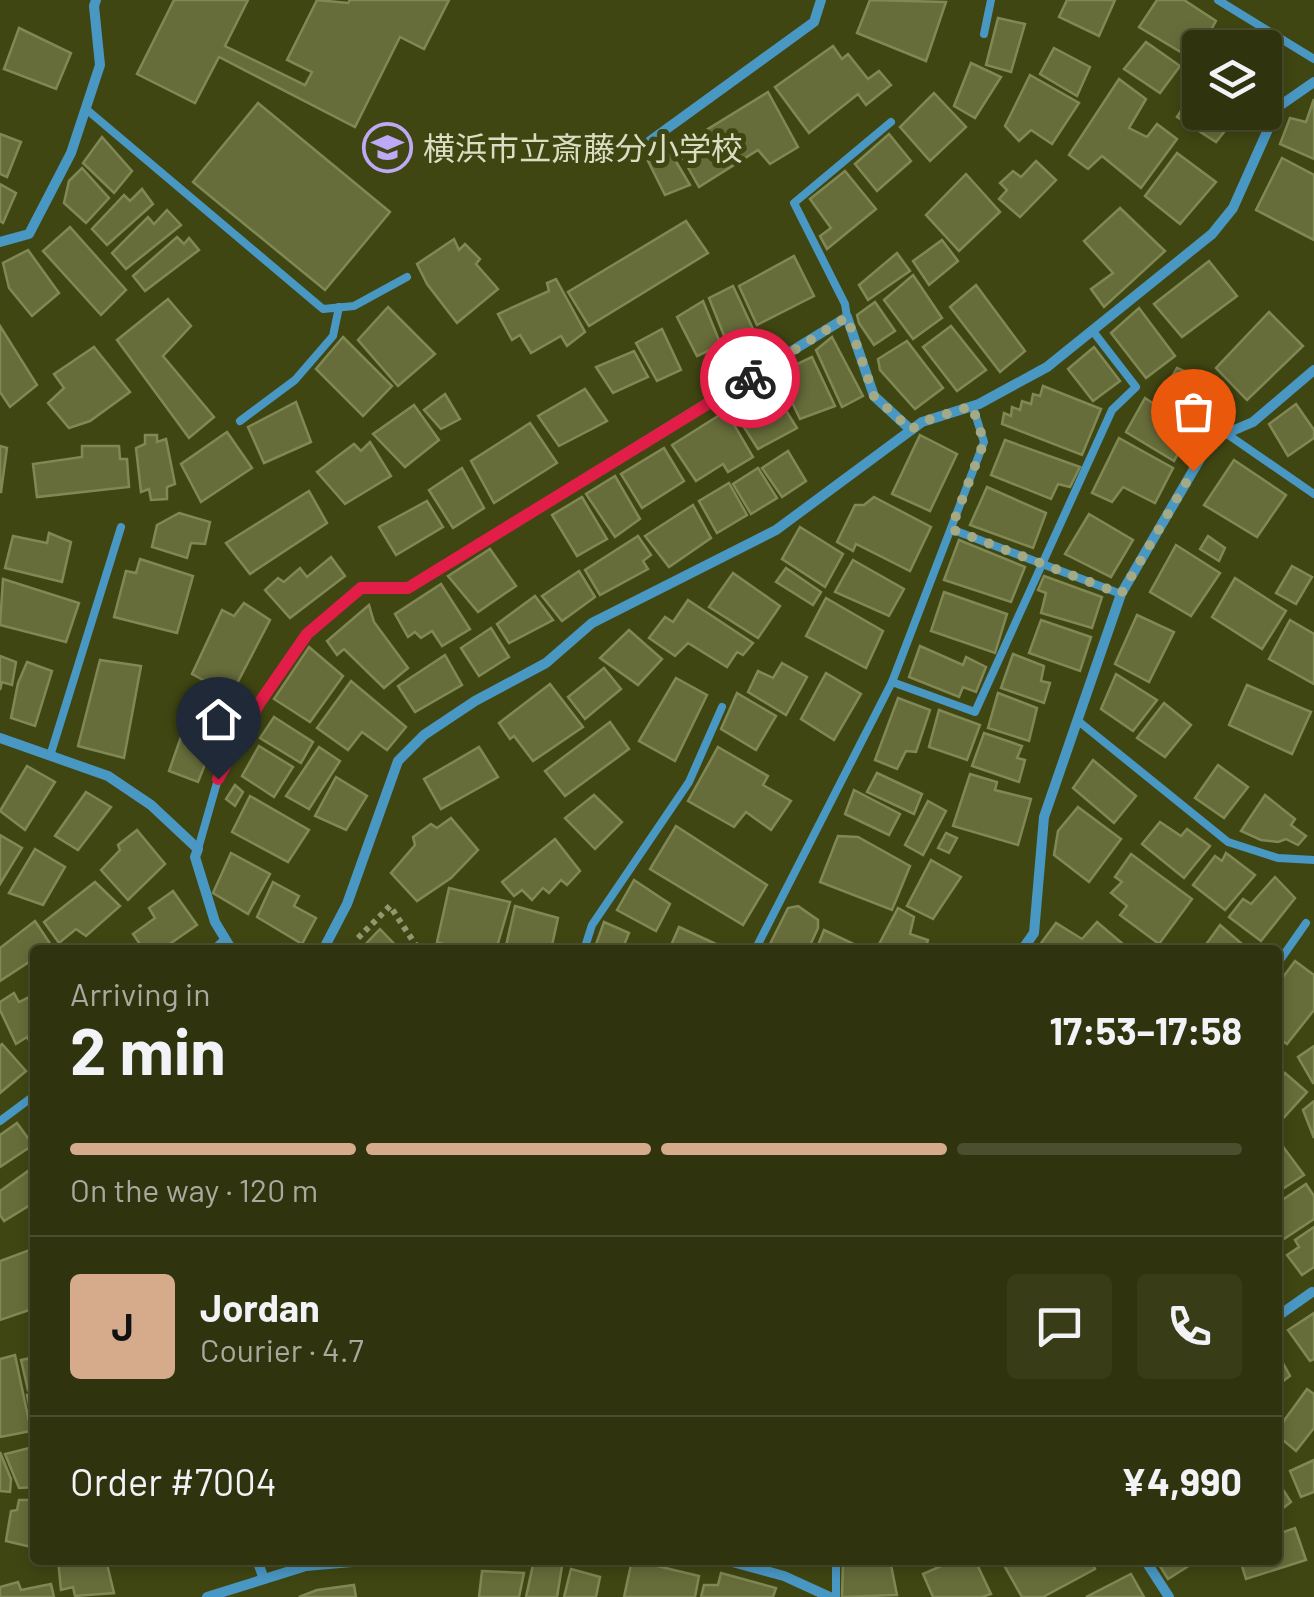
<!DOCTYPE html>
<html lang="en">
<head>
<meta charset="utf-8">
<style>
	:root { --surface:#30340e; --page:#383c17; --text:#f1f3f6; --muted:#a8aa9e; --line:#4b4f2e; --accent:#d6ab8b }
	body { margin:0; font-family:Barlow,"Noto Sans JP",sans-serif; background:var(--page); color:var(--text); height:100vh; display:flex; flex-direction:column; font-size:38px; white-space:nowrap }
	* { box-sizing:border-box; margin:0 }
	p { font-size:32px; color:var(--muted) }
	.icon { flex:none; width:55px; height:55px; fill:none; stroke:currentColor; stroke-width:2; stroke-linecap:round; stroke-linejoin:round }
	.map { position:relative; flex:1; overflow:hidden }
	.side { position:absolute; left:30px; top:945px; width:1252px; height:620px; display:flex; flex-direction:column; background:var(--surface); border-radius:10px; box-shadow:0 5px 15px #0003,0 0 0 2px var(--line) }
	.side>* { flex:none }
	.controls { position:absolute; left:1182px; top:30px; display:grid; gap:20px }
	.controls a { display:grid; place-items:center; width:100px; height:100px; border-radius:10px; background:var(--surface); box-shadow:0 5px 15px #0003,0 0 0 2px var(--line); font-size:50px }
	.pin { position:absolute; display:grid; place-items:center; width:85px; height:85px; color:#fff; margin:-102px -42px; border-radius:50% 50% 50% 0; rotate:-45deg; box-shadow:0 0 10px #0007 }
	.pin .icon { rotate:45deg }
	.courier { position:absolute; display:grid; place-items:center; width:100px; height:100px; margin:-50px; border:8px solid #e11d48; border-radius:50%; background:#fff; color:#222; box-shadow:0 2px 12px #0007 }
	.overview em { font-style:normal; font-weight:700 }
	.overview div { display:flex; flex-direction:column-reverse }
	.overview { display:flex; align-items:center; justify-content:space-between; height:170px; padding:0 40px }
	h1 { font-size:65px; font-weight:700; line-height:75px }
	.bar { display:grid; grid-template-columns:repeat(4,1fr); gap:15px 10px; align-content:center; height:120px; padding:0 40px }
	.bar i { height:12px; border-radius:8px; background:var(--line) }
	.bar .selected { background:var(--accent) }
	.bar p { grid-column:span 4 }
	.line { display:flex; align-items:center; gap:25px; padding:0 40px; border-top:2px solid var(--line) }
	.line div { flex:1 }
	.round { display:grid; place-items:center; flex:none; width:105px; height:105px; border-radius:10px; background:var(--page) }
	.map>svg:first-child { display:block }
</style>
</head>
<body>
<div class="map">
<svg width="1314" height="1597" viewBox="0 0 1314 1597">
	<rect width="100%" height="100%" fill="#404612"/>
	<!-- building -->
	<g fill="#666d3a" stroke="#808854" stroke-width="2.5">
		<path d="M174 0H248L225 46 305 85 312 72 287 60 317 0 348 3 350 0H449L424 49 400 37 355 127 219 57 195 103 137 74Z"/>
		<path d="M870 0 946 2 926 61 857 33Z"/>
		<path d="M1067 0H1115L1099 36 1059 17Z"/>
		<path d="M1157 0H1184L1216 21 1194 60 1139 27Z"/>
		<path d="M998 18 1025 24 1011 72 986 65Z"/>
		<path d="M19 28 71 53 56 89 4 69Z"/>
		<path d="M1238 30 1262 48H1227Z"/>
		<path d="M1146 42 1180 66 1160 93 1124 69Z"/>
		<path d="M833 46 842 59 848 54 868 79 879 71 891 85 866 105 858 94 809 133 775 87Z"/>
		<path d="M1054 48 1090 67 1077 96 1040 74Z"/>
		<path d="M1265 50 1282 62 1265 85Z"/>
		<path d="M971 63 1001 77 975 118 954 106Z"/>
		<path d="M1030 75 1079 103 1052 144 1031 130 1019 141 1005 126Z"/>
		<path d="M1119 79 1146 99 1129 128 1147 137 1157 124 1177 139 1141 188 1102 156 1088 169 1069 155Z"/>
		<path d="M1200 82V112H1240L1216 142 1177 117Z"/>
		<path d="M768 92 798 147 770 164 758 150 699 187 677 148Z"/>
		<path d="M934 93 966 127 930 161 900 127Z"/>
		<path d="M1314 99V159L1280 144 1290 118 1306 122Z"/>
		<path d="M258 103 390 212 325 290 193 182Z"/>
		<path d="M0 134 21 142 7 177 0 174Z"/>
		<path d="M889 134 911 161 877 191 855 164Z"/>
		<path d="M102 137 132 171 114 193 83 163Z"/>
		<path d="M668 148 690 185 665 195 648 161Z"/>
		<path d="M1177 153 1216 182 1180 224 1145 196Z"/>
		<path d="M1282 158 1314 175V240L1256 210Z"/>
		<path d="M1036 161 1056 180 1020 217 999 199 1007 190 1000 183 1013 171 1021 177Z"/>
		<path d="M82 168 109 198 86 223 64 203 69 181Z"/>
		<path d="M845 171 876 209 827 249 820 236 831 228 810 199Z"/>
		<path d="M966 174 1000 212 959 251 926 215Z"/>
		<path d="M0 184 16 193 3 223 0 221Z"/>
		<path d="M142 189 153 204 107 245 92 229 124 195 130 201Z"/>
		<path d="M1120 208 1165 251 1104 307 1091 289 1113 273 1084 241Z"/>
		<path d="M167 210 181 225 126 269 112 253 148 217 154 224Z"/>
		<path d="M686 221 708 253 589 326 568 292Z"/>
		<path d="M70 227 126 290 101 315 43 251Z"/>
		<path d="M177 237 184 244 189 238 199 250 145 291 133 276Z"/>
		<path d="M454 239 459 250 465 244 480 259 476 264 498 289 457 323 427 284 417 264Z"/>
		<path d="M942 240 958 261 929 285 913 261Z"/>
		<path d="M28 250 59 293 32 316 9 288 3 263Z"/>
		<path d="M897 253 910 271 868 300 859 285Z"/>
		<path d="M794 256 814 296 757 325 739 286Z"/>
		<path d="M1209 261 1237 296 1182 337 1154 304Z"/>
		<path d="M913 275 942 318 913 339 884 300Z"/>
		<path d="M556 279 585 332 567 346 561 336 531 353 520 335 512 340 498 314 549 291 547 283Z"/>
		<path d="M976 285 1025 351 1000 372 950 307Z"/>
		<path d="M733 286 754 331 727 343 709 298Z"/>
		<path d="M168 299 191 326 163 356 214 417 189 438 117 340Z"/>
		<path d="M703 301 721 345 697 356 677 317Z"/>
		<path d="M875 302 895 331 874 345 859 323 857 315Z"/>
		<path d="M388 307 435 354 398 386 358 340Z"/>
		<path d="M1139 308 1175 356 1146 378 1111 333Z"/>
		<path d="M1269 312 1303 346 1247 400 1216 368Z"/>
		<path d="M0 326 37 385 10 407 0 392Z"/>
		<path d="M951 326 986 370 957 391 923 347Z"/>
		<path d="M662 329 681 370 657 381 636 343Z"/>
		<path d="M343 337 392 386 363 416 316 369Z"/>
		<path d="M832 337 863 396 842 407 816 350Z"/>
		<path d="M907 341 943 388 915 409 880 370 878 359Z"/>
		<path d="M94 347 130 392 90 421 69 428 48 403 64 388 54 374Z"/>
		<path d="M1094 347 1120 381 1093 401 1068 369Z"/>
		<path d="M634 351 648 377 613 393 596 367Z"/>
		<path d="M812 357 835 406 800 419 778 373Z"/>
		<path d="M1177 368 1210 382 1208 389 1225 396 1212 419 1192 407 1184 414 1160 397Z"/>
		<path d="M770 385 797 428 758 449 731 407Z"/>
		<path d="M1043 386 1101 409 1082 455 1002 424 1004 413 1011 416 1012 407 1020 410 1022 401 1031 404 1033 394 1040 396Z"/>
		<path d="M585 389 607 421 559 446 538 416Z"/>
		<path d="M445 394 460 419 441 429 424 410Z"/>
		<path d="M1145 398 1177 419 1173 429 1186 439 1174 461 1126 432Z"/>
		<path d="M296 402 311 442 264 463 248 427Z"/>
		<path d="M1296 404 1314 430V438L1288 456 1269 424Z"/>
		<path d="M414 405 439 440 405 467 373 434Z"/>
		<path d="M726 411 753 457 728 472 723 464 696 481 672 445Z"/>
		<path d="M530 423 557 463 494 503 471 461Z"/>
		<path d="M227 432 252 468 201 502 181 464Z"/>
		<path d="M145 435H157V442L166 439 175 484 167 487V499L151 500 149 489 141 492 136 448 145 444Z"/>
		<path d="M920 435 957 454 930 511 892 494Z"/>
		<path d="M1119 438 1173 468 1155 503 1123 487 1112 502 1092 493Z"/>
		<path d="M1005 440 1080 467 1070 487 1058 484 1051 499 991 475Z"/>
		<path d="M370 442 391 476 345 504 317 472 354 444 361 451Z"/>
		<path d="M0 446 7 448 1 492H0Z"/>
		<path d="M82 446H119L120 459H127L129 487 37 497 33 464 82 457Z"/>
		<path d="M664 448 684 481 642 508 621 474Z"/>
		<path d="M788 451 806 481 782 497 762 468Z"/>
		<path d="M1234 460 1286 495 1257 537 1204 505Z"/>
		<path d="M462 468 484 508 453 528 429 490Z"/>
		<path d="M758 468 777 498 751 514 733 484Z"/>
		<path d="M615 476 640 519 615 537 586 494Z"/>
		<path d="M729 483 747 515 717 533 699 501Z"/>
		<path d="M987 487 1046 513 1033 548 970 525Z"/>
		<path d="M309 491 327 523 250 574 226 543Z"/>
		<path d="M582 497 607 539 577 556 552 515Z"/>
		<path d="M874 497 931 527 910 571 856 544 853 551 837 542 855 505H864Z"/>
		<path d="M427 501 443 527 396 555 379 527Z"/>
		<path d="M693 505 711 538 669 567 645 536Z"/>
		<path d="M179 513 210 522 205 544 191 543 187 558 152 547 157 525Z"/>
		<path d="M1089 514 1133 540 1111 577 1065 554Z"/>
		<path d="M800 527 843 554 825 587 782 559Z"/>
		<path d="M49 533 71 542 62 582 5 568 13 536 47 543Z"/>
		<path d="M638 536 651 555 643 561 648 569 600 595 585 570Z"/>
		<path d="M1208 536 1225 548 1219 561 1200 549Z"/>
		<path d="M959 540 1025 567 1011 602 944 580Z"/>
		<path d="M1176 545 1220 573 1191 616 1150 592Z"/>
		<path d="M490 549 516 586 478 612 448 576Z"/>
		<path d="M331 557 345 576 290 618 265 590 278 578 284 582 300 568 307 577Z"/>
		<path d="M140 559 193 576 177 633 114 617 126 571 136 573Z"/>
		<path d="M853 560 904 589 889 616 835 592Z"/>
		<path d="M1292 566 1312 577 1296 604 1276 593Z"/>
		<path d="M786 568 821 592 813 605 776 582Z"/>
		<path d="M579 571 595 597 562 621 542 596Z"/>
		<path d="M733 573 780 606 758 638 709 607Z"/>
		<path d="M1044 576 1102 597 1092 628 1041 613 1046 593 1038 590Z"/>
		<path d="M1235 578 1286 611 1262 649 1212 617Z"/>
		<path d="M3 579 79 603 66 642 0 625Z"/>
		<path d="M441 584 470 629 442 646 432 631 421 638 415 632 408 637 395 614Z"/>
		<path d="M944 592 1007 614 995 653 931 631Z"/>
		<path d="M535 596 553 620 509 643 497 624Z"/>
		<path d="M826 598 883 631 866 668 806 636Z"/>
		<path d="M688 600 753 643 743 655 737 652 727 667 688 643 675 656 649 638 665 617 673 622Z"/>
		<path d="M244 603 270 620 231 695 192 674 222 610 234 616Z"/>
		<path d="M369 605 374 622 408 668 384 688 344 649 337 655 327 641Z"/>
		<path d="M1137 615 1174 632 1149 682 1115 664Z"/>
		<path d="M1041 620 1091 637 1080 671 1029 653Z"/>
		<path d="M1290 620 1314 634V684L1269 659Z"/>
		<path d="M491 628 509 657 479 676 461 648Z"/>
		<path d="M629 630 662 659 638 685 600 658Z"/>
		<path d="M920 646 963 665 966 657 986 667 976 692 963 687 959 697 909 677Z"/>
		<path d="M309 647 343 676 310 722 274 699Z"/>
		<path d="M1013 654 1044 666 1041 681 1050 683 1044 703 1001 688Z"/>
		<path d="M445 655 462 685 415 712 398 686Z"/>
		<path d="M0 656 16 662 12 685 2 682 0 690Z"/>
		<path d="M100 660 141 666 124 758 78 746Z"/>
		<path d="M27 662 52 671 35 726 11 718 18 683Z"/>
		<path d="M782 663 807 677 786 715 748 692 758 671 773 678Z"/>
		<path d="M604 668 621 689 585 719 568 697Z"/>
		<path d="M826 673 861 694 834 740 801 719Z"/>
		<path d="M1116 674 1157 700 1133 731 1101 709Z"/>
		<path d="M676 678 707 695 675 761 639 741Z"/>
		<path d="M351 681 406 727 387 750 362 732 348 750 317 728Z"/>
		<path d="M550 684 583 727 533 761 514 736 510 739 499 723Z"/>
		<path d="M1247 685 1311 712 1292 754 1229 725Z"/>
		<path d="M737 693 776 716 756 750 721 729Z"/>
		<path d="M998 693 1037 708 1029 741 988 728Z"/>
		<path d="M898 698 930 710 916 752 906 751 897 769 875 760Z"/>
		<path d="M1164 703 1191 725 1165 757 1137 738Z"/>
		<path d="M939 710 980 725 967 760 929 747Z"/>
		<path d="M274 717 313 742 301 763 260 738Z"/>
		<path d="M187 720 218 732 198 782 169 771Z"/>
		<path d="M610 722 629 749 565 796 545 771Z"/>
		<path d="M984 733 1022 746 1017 758 1025 760 1019 782 972 766Z"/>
		<path d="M259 746 293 767 274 797 242 776Z"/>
		<path d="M319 747 340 761 309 809 286 796Z"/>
		<path d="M479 747 498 777 441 809 424 779Z"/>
		<path d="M718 747 768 776 763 785 791 801 771 830 746 812 734 827 688 801Z"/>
		<path d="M1093 760 1136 796 1114 823 1073 788Z"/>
		<path d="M1218 765 1248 787 1224 818 1195 798Z"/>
		<path d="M27 766 55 782 25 830 0 811Z"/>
		<path d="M877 773 922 794 914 814 867 792Z"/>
		<path d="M970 774 997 782 995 790 1031 799 1018 845 953 826Z"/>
		<path d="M336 777 367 796 346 830 315 816Z"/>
		<path d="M235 785 243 792 235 806 226 799Z"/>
		<path d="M854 790 900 814 889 835 845 814Z"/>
		<path d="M86 792 111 807 78 850 55 836Z"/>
		<path d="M594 795 622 822 595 849 565 818Z"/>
		<path d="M1265 795 1295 819 1291 825 1306 836 1298 845 1286 839 1278 842 1261 840 1241 831Z"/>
		<path d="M250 796 309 830 288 862 232 832Z"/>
		<path d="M928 801 946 811 923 855 905 845Z"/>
		<path d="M1078 807 1121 839 1089 882 1054 855 1058 831Z"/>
		<path d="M451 818 478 850 451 878 417 901 391 873 415 845 413 837 431 824 437 828Z"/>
		<path d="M1160 822 1181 836 1187 829 1210 846 1184 878 1142 844Z"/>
		<path d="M676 826 767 885 743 925 650 869Z"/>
		<path d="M137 830 165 864 128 900 101 870 120 850 118 845Z"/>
		<path d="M946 833 957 838 949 853 938 848Z"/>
		<path d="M0 835 22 848 0 884Z"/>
		<path d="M838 836 858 837 910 866 892 910 820 882Z"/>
		<path d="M555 839 580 871 567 885 561 880 549 893 543 888 532 900 522 890 514 896 502 882Z"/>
		<path d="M35 849 65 867 43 905 9 893Z"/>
		<path d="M231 853 270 874 248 914 213 893Z"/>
		<path d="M1226 853 1255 875 1225 910 1193 885 1215 856 1222 861Z"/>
		<path d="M1131 854 1192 899 1159 944 1120 915 1127 906 1111 893 1122 882 1115 877Z"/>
		<path d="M931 860 961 877 933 919 907 906Z"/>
		<path d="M1275 877 1295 898 1261 941 1229 917 1243 899 1251 904Z"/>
		<path d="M634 880 670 904 656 931 617 910Z"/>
		<path d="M95 882 120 906 86 936 76 929 59 943 44 922Z"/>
		<path d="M273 882 299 896 294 906 316 918 302 944 257 917Z"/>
		<path d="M449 888 510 902 496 950H461L437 942Z"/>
		<path d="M173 891 197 925 161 950H144L133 934 155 918 149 908Z"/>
		<path d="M515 906 558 918 551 950H505Z"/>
		<path d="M798 906 818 920V928L808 950H767L788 908Z"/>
		<path d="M898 908 914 917 910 934 928 940 925 950H876Z"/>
		<path d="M35 921 51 945 45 950H35V958L0 981V948Z"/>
		<path d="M604 922 629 933 622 950H594Z"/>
		<path d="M1097 922 1130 950H1036L1056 923 1082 939Z"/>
		<path d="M1220 925 1249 950H1202Z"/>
		<path d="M679 927 729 950H669Z"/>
		<path d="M380 929 400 950H360Z"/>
		<path d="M824 930 856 945 853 950H816Z"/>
		<path d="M1295 961 1314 975V1010L1287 1044 1278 1038V984Z"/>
		<path d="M14 993 19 1002 33 995 35 998V1050L27 1037 16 1044 0 1010V1002Z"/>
		<path d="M2 1044 26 1071 0 1093V1046Z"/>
		<path d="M1314 1046V1083H1313L1298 1057Z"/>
		<path d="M1285 1073 1307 1092 1278 1124V1082Z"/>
		<path d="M1314 1101V1138L1303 1110Z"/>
		<path d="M17 1123 33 1145 0 1167V1135Z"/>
		<path d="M1284 1148 1304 1175 1278 1192V1154Z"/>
		<path d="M35 1166V1202L4 1221 0 1215V1191Z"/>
		<path d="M1306 1184 1314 1196V1219L1278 1243V1203Z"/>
		<path d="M1314 1227V1267L1302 1275 1287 1255 1299 1247 1295 1240Z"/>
		<path d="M35 1248V1308L0 1320V1261Z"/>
		<path d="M1314 1313V1359L1310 1361 1288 1330Z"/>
		<path d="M1278 1354 1290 1376 1278 1385Z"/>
		<path d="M15 1355 31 1431 0 1437V1359Z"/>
		<path d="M35 1357V1389L28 1390 21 1360Z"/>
		<path d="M1307 1389 1314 1394V1428L1296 1451 1278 1436V1429Z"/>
		<path d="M35 1393V1434L27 1395Z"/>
		<path d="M33 1447 35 1487 19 1488 5 1454Z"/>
		<path d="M0 1452 11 1479 10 1492 0 1491Z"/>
		<path d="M1314 1460V1492L1301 1497 1290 1471Z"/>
		<path d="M1278 1482 1291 1502 1278 1512Z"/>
		<path d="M19 1500H35V1548L6 1541 11 1511 17 1510Z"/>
		<path d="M1295 1528 1306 1560 1246 1579 1240 1560H1278V1534Z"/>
		<path d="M58 1560H106L114 1593 75 1596 73 1587 61 1590Z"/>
		<path d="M534 1560 562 1566 557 1597H526Z"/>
		<path d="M632 1560 699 1576 695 1597H624Z"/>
		<path d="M843 1560H890L897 1595 842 1597Z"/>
		<path d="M955 1560H975L991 1594 982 1597H933L923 1574Z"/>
		<path d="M1001 1560H1091L1095 1569 1043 1597H1022Z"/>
		<path d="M1156 1560H1198L1168 1579Z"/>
		<path d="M571 1569 600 1577 596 1597H564Z"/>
		<path d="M482 1571 524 1573 519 1597H479Z"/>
		<path d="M721 1573 776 1588 773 1597H701L704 1585H718Z"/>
		<path d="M1131 1574 1144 1597H1086Z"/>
		<path d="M18 1582 21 1590 51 1584 54 1597H0V1587Z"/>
		<path d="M354 1585 356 1597H299L317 1590Z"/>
	</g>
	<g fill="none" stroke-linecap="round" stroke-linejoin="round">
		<!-- path -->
		<path stroke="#929871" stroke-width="6" stroke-dasharray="5 5" stroke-linecap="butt" d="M358 938 390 906 419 950"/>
		<!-- service -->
		<g stroke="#4998c4" stroke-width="8">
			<path d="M1218 0 1314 59"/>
			<path d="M984 34 991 0"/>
			<path d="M86 109 323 309 354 306 407 277"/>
			<path d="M847 317 845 304 794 203 891 122"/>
			<path d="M240 421 295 380 333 336 339 307"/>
			<path d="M1227 434 1314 494"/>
			<path d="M951 529 1121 594"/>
			<path d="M892 682 975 712 1112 410 1136 387 1092 330"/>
			<path d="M1077 720 1228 842 1278 858 1314 860"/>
			<path d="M50 756 121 527"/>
			<path d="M198 849 218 779 260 702 307 635 361 588"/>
			<path d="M213 950 225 939"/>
			<path d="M584 950 592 925 689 782 722 707"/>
			<path d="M755 950 892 682 984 442 973 407"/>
			<path d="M1278 963 1306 923"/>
			<path d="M0 1121 35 1095"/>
			<path d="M836 1560V1597"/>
		</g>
		<!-- minor -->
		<g stroke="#4998c4" stroke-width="10">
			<path d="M650 141 814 22 821 0"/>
			<path d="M0 242 29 234 71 153 100 65 94 6 96 0"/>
			<path d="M361 588H408L847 317 874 396 911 430"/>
			<path d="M0 738 108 776 151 805 198 849 195 857 215 922 232 950"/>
			<path d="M323 950 347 904 398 761 424 735 475 701 546 663 592 623 776 530 922 422 979 404 1047 367 1212 234 1233 208 1278 107 1314 82"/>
			<path d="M1022 950 1034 933 1044 817 1121 594 1211 440 1253 422 1314 370"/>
			<path d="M1278 1316 1312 1292"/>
			<path d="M257 1560 264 1579"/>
			<path d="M725 1560 784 1576 830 1597"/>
			<path d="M1145 1560 1169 1597"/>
			<path d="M207 1597 306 1566 375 1560"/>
		</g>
	</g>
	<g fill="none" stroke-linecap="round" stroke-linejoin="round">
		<!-- done -->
		<path stroke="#a4a986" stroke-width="10" stroke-dasharray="0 18" d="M750 378 847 317 874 396 911 430 922 422 972 406 984 442 951 529 1121 594 1193 471"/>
		<!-- route -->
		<path stroke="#e11d48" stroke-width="12" d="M218 779 260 702 307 634 361 588H408L750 378"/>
	</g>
	<!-- icons -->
	<defs>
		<symbol id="school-ring" viewBox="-11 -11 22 22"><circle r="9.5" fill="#404612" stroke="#bda9f5" stroke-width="1.5"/><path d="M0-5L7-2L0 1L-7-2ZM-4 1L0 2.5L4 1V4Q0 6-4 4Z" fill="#bda9f5"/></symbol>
	</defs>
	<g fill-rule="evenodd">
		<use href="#school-ring" x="360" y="120" width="55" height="55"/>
	</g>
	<g text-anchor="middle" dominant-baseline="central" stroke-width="10" stroke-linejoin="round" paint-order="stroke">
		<!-- poi labels -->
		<g font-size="32" fill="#dadfc4" stroke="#404612" text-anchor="start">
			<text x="423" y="147">横浜市立斎藤分小学校</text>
		</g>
	</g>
</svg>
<div class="controls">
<a><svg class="icon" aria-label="layers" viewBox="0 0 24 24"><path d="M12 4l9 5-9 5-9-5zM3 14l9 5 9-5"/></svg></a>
</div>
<div class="pin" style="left:1193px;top:471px;background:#ea580c"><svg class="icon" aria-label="bag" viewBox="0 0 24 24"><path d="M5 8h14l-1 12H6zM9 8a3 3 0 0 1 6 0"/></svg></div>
<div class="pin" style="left:218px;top:779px;background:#1f2937"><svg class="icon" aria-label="home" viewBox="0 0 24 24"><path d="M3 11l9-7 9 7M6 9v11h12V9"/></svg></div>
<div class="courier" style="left:750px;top:378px"><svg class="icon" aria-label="bike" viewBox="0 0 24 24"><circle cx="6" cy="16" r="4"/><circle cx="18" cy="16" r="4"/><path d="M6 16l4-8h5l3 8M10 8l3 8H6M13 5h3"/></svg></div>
<section class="side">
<div class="overview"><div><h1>2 min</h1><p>Arriving in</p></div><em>17:53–17:58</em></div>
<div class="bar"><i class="selected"></i><i class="selected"></i><i class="selected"></i><i></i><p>On the way · 120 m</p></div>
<div class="line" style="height:180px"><b class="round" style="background:var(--accent);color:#111">J</b><div><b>Jordan</b><p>Courier · 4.7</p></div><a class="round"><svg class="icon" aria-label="chat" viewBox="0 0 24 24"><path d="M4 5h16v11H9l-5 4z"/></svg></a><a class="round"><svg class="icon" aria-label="phone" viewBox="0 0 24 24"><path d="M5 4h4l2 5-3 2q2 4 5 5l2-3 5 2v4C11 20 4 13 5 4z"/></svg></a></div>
<div class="line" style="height:130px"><div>Order #7004</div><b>¥4,990</b></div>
</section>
</div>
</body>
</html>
